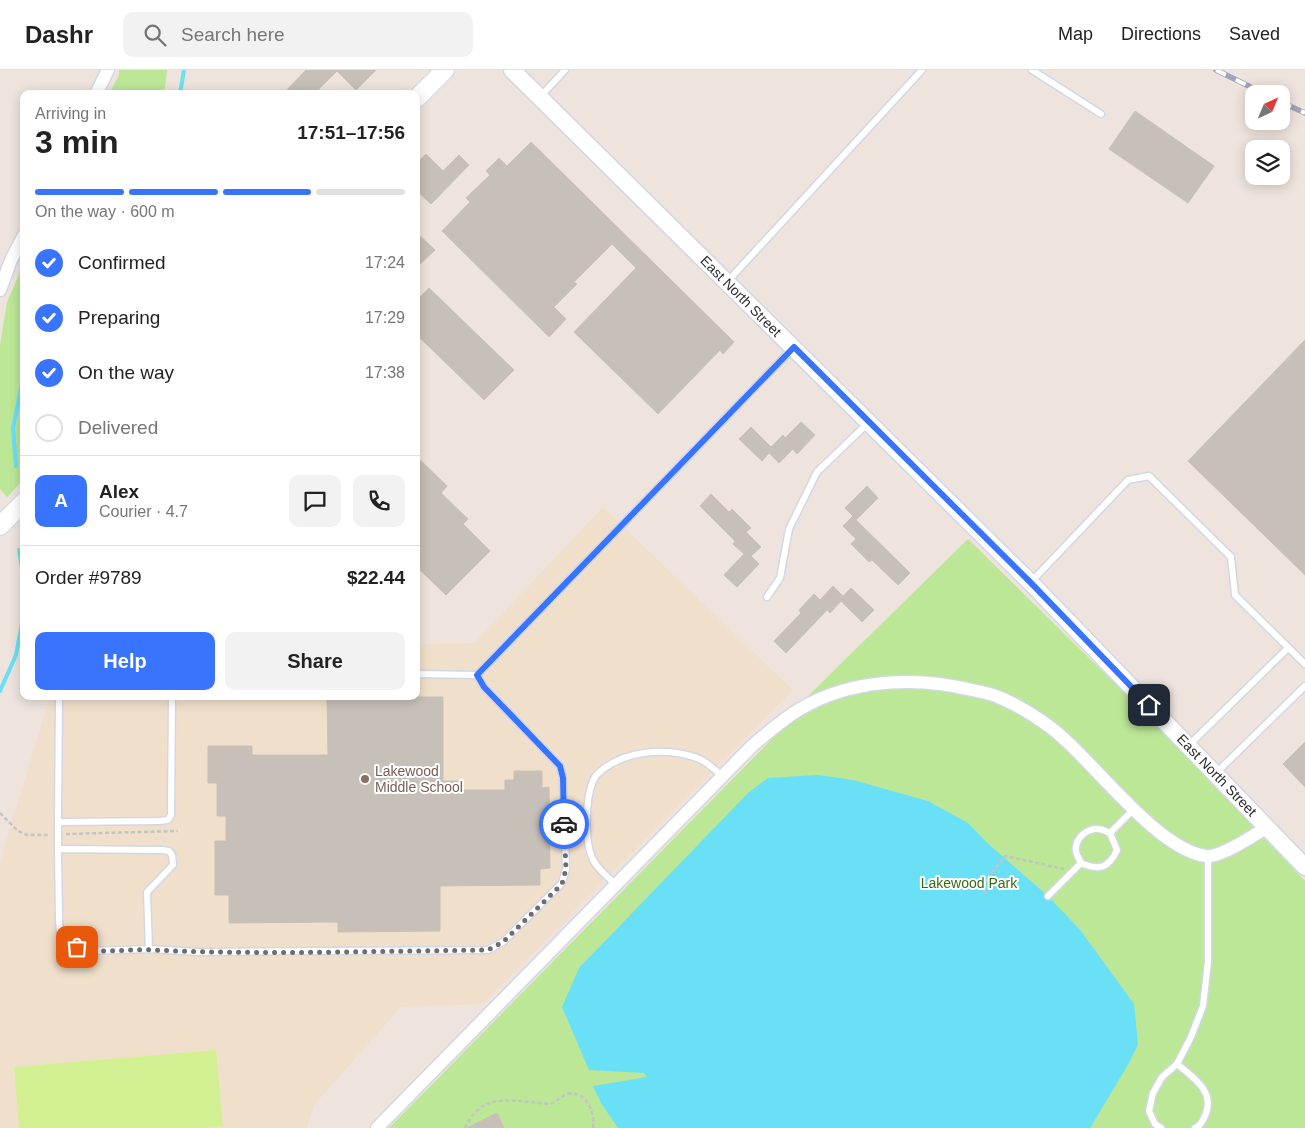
<!DOCTYPE html>
<html lang="en">
<head>
<meta charset="utf-8">
<style>
	:root { --surface:#fff; --page:#f2f2f2; --text:#222; --muted:#767676; --line:#e0e0e0; --accent:#3874ff }
	body { margin:0; font-family:Arial,sans-serif; background:var(--page); color:var(--text); height:100vh; display:flex; flex-direction:column; font-size:19px; white-space:nowrap }
	* { box-sizing:border-box; margin:0 }
	p { font-size:16px; color:var(--muted) }
	.icon { flex:none; width:28px; height:28px; fill:none; stroke:currentColor; stroke-width:2; stroke-linecap:round; stroke-linejoin:round }
	.map { position:relative; flex:1; overflow:hidden }
	.side { position:absolute; left:20px; top:20px; width:400px; height:610px; display:flex; flex-direction:column; background:var(--surface); border-radius:10px; box-shadow:0 2px 12px #0003 }
	.side>* { flex:none }
	.needle { width:32px; rotate:44deg }
	.buttons { position:absolute; left:1245px; top:15px; display:grid; gap:10px }
	.buttons a { display:grid; place-items:center; width:45px; height:45px; border-radius:10px; background:var(--surface); box-shadow:0 2px 12px #0003; font-size:25px }
	.pin { position:absolute; display:grid; place-items:center; width:42px; height:42px; color:#fff; margin:-21px; border-radius:10px; box-shadow:0 2px 8px #0006 }
	.courier { position:absolute; display:grid; place-items:center; width:50px; height:50px; margin:-25px; border:4px solid #3874ff; border-radius:50%; background:#fff; color:#222; box-shadow:0 1px 6px #0007 }
	.summary em { font-style:normal; font-weight:700 }
	.summary div { display:flex; flex-direction:column-reverse }
	.summary { display:flex; align-items:center; justify-content:space-between; height:85px; padding:0 15px }
	h1 { font-size:32px; font-weight:700; line-height:38px }
	.bar { display:grid; grid-template-columns:repeat(4,1fr); gap:8px 5px; align-content:center; height:60px; padding:0 15px }
	.bar i { height:6px; border-radius:4px; background:var(--line) }
	.bar .on { background:var(--accent) }
	.bar p { grid-column:span 4 }
	.line { display:flex; align-items:center; gap:12px; padding:0 15px; border-top:1px solid var(--line) }
	.line div { flex:1 }
	.round { display:grid; place-items:center; flex:none; width:52px; height:52px; border-radius:10px; background:var(--page) }
	ol { padding:0 15px; list-style:none }
	li { display:flex; align-items:center; gap:15px; height:55px }
	li p { margin-inline-start:auto }
	li .icon { padding:5px; border-radius:50%; background:var(--accent); color:#fff; stroke-width:4 }
	li:last-child { color:var(--muted) }
	li i { width:28px; height:28px; border:2px solid var(--line); border-radius:50% }
	.cta { display:flex; gap:10px; margin-top:auto; padding:10px 15px }
	.cta a { flex:1; height:58px; border-radius:10px; background:var(--accent); color:#fff; font-size:20px; font-weight:700; line-height:58px; text-align:center }
	.cta a+a { background:var(--page); color:var(--text) }
	header { display:flex; align-items:center; gap:30px; box-sizing:border-box; height:70px; padding:0 25px; background:var(--surface); border-bottom:1px solid var(--line) }
	header strong { font-size:24px }
	nav { display:flex; gap:28px; margin-inline-start:auto; font-size:18px }
	.search { width:350px; height:45px; background:var(--page); display:flex; align-items:center; gap:12px; box-sizing:border-box; padding:0 18px; border-radius:10px; color:var(--muted); font-size:19px }
	.map>svg:first-child { display:block }
</style>
</head>
<body>
<header>
<strong>Dashr</strong>
<div class="search"><svg class="icon" aria-label="search" viewBox="0 0 24 24"><circle cx="10" cy="10" r="6"/><path d="M15 15l6 6"/></svg>Search here</div>
<nav><a>Map</a><a>Directions</a><a>Saved</a></nav>
</header>
<div class="map">
<svg width="1305" height="1058" viewBox="0 0 1305 1058">
	<rect width="100%" height="100%" fill="#eee4dd"/>
	<!-- education -->
	<path fill="#f0e0cb" d="M603 437 793 620 483 934 401 937 314 1035 307 1058H0V791L50 626H416V574L474 573Z"/>
	<!-- green -->
	<g fill="#bbe796">
		<path d="M119 0H167L164 24H109L119 5Z"/>
		<path d="M24 193V409L7 427 0 419V275L7 232Z"/>
		<path d="M968 469 1152 650 1305 811V1058H389L772 669 813 621Z"/>
	</g>
	<!-- pitch -->
	<path fill="#d2ef91" d="M216 980 223 1056 202 1058H19L14 997Z"/>
	<!-- water -->
	<path fill="#6ae0f6" d="M818 705 853 710 928 731 968 753 986 772 1048 826 1081 861 1134 934 1138 974 1129 993 1090 1058H618L601 1033 593 1016 647 1007 644 1003 589 1000 562 937 579 898 749 722 768 708Z"/>
	<g fill="none" stroke-linecap="round" stroke-linejoin="round">
		<!-- stream -->
		<g stroke="#6ae0f6" stroke-width="4">
			<path d="M180 24 184 0"/>
			<path d="M16 396 13 358 24 305"/>
			<path d="M19 480 24 510"/>
			<path d="M0 621 16 585 24 542"/>
		</g>
	</g>
	<!-- building -->
	<g fill="#c6c0b8" stroke="#c9c0b6">
		<path d="M306 0H376L356 20 337 1 314 24H283Z"/>
		<path d="M1135 41 1214 96 1188 133 1109 79Z"/>
		<path d="M531 72 734 272 723 284 720 280 658 344 574 262 636 198 612 174 574 212 577 214 554 237 566 249 549 267 442 161 470 132 466 128 490 105 486 101 499 88 507 96Z"/>
		<path d="M426 84 443 101 459 85 469 95 431 134 416 120V94Z"/>
		<path d="M416 162 435 180 416 198Z"/>
		<path d="M429 218 514 300 484 330 416 264V231Z"/>
		<path d="M1305 270V505L1188 391Z"/>
		<path d="M801 352 815 365 797 384 793 379 779 393 769 383 762 391 739 369 751 357 771 377 783 365 785 368Z"/>
		<path d="M416 386 447 416 441 423 468 449 463 454 490 481 446 525 416 496Z"/>
		<path d="M867 416 878 428 856 450 910 503 898 515 872 490 869 492 851 474 856 469 843 456 853 446 845 438Z"/>
		<path d="M711 424 729 442 732 439 751 458 746 462 761 477 751 486 759 494 737 517 724 505 744 484 733 474 735 471 700 436Z"/>
		<path d="M833 516 843 526 851 518 874 540 862 552 841 531 830 543 827 540 786 583 774 571 801 543 799 540 814 524 820 530Z"/>
		<path d="M327 627H443V711H461V720H505V710H514V701H542V718L549 717 550 798 540 799V815L440 816V861L338 862V852L229 853V825H215V771H226V746H217V713H208V676H252V685H328Z"/>
		<path d="M1305 672V717L1283 694Z"/>
		<path d="M497 1043 504 1058H467Z"/>
	</g>
	<g fill="none" stroke-linecap="round" stroke-linejoin="round">
		<defs>
			<g id="service">
				<path d="M1032 0 1101 44"/>
				<path d="M540 27 565 0"/>
				<path d="M727 212 922 0"/>
				<path d="M1031 512 1128 410 1149 406 1231 487 1235 525 1305 594"/>
				<path d="M767 527 780 508 789 459 817 402 868 353"/>
				<path d="M416 604 477 605 793 278"/>
				<path d="M59 626 58 752 160 751 168 750 171 745 172 626"/>
				<path d="M1189 675 1288 578"/>
				<path d="M1216 703 1305 616"/>
				<path d="M58 752V779"/>
				<path d="M1110 763C1105 761 1100 758 1095 759 1084 760 1074 771 1076 782 1077 786 1080 790 1081 793 1099 801 1109 798 1117 780L1110 763 1134 739"/>
				<path d="M616 815C609 808 600 801 595 793 583 775 585 725 595 707 597 704 601 701 603 699 628 681 662 678 691 686 704 689 713 698 723 707"/>
				<path d="M1048 826 1081 793"/>
				<path d="M149 879 147 822 173 795 172 785 169 781 162 780 58 779 59 851 60 862 66 871 77 877 88 881 149 879 198 882 488 880 503 872 562 813 566 799 563 708 560 696 484 617 477 605"/>
				<path d="M1177 994C1193 1007 1216 1022 1205 1046 1202 1052 1201 1055 1195 1058"/>
				<path d="M1161 1058 1155 1054 1149 1041 1153 1023 1162 1007 1177 994 1191 967 1203 936 1208 892V787"/>
			</g>
			<g id="minor">
				<path d="M96 24 108 0"/>
				<path d="M0 220 11 190 24 165"/>
				<path d="M377 1058 752 676C767 663 783 649 800 639 851 609 916 606 972 620 981 622 990 623 998 627 1017 634 1047 653 1062 667 1098 698 1159 780 1206 786 1219 788 1255 765 1267 757"/>
			</g>
			<path id="tertiary" d="M512 0 1031 513 1305 797"/>
			<g id="secondary">
				<path d="M416 29 445 0"/>
				<path d="M0 456 24 432"/>
			</g>
		</defs>
		<!-- service casing -->
		<use href="#service" stroke="#d2d7e5" stroke-width="9"/>
		<!-- minor casing -->
		<use href="#minor" stroke="#d2d7e5" stroke-width="15"/>
		<!-- tertiary casing -->
		<use href="#tertiary" stroke="#d2d7e5" stroke-width="19"/>
		<!-- secondary casing -->
		<use href="#secondary" stroke="#d2d7e5" stroke-width="20"/>
		<!-- path -->
		<g stroke="#c4c4c4" stroke-width="2.5" stroke-dasharray="4 2.5" stroke-linecap="butt">
			<path d="M0 743 18 761 27 765H50"/>
			<path d="M66 764 178 761"/>
			<path d="M973 813 987 823"/>
			<path d="M980 818 1005 786 1064 799"/>
			<path d="M465 1058C480 1027 500 1029 531 1032 536 1032 544 1034 550 1034 556 1033 561 1026 567 1024 587 1020 595 1043 593 1058"/>
		</g>
		<!-- service -->
		<use href="#service" stroke="#fff" stroke-width="6"/>
		<!-- minor -->
		<use href="#minor" stroke="#fff" stroke-width="12"/>
		<!-- tertiary -->
		<use href="#tertiary" stroke="#fff" stroke-width="16"/>
		<!-- secondary -->
		<use href="#secondary" stroke="#fff" stroke-width="18"/>
		<defs>
			<g id="rail">
				<path d="M1216 0 1265 24"/>
				<path d="M1281 32 1305 43"/>
			</g>
		</defs>
		<!-- rail casing -->
		<use href="#rail" stroke="#9fa5b7" stroke-width="5.5"/>
		<!-- rail -->
		<use href="#rail" stroke="#fff" stroke-width="4" stroke-dasharray="11" stroke-linecap="butt"/>
	</g>
	<g fill="none" stroke-linecap="round" stroke-linejoin="round">
		<!-- done -->
		<path stroke="#6f6c69" stroke-width="5" stroke-dasharray="0 9" d="M77 877C101 885 127 878 152 880 264 885 377 881 488 880L503 872 562 814 566 799 564 754"/>
		<!-- route -->
		<path stroke="#3874ff" stroke-width="6" d="M564 754 563 708 560 696 484 617 477 605 794 277 1031 513 1149 635"/>
	</g>
	<!-- markers -->
	<circle fill="#8d6e63" stroke="#fff" stroke-width="2" cx="365" cy="709" r="5"/>
	<g text-anchor="middle" dominant-baseline="central" stroke-width="4" stroke-linejoin="round" paint-order="stroke">
		<!-- street labels -->
		<g font-size="14" fill="#2b2b2b" stroke="#fff">
			<text transform="translate(741 226) rotate(45)">East North Street</text>
			<text transform="translate(1217 705) rotate(46)">East North Street</text>
		</g>
		<!-- education labels -->
		<g font-size="14" fill="#785e54" stroke="#fff" text-anchor="start">
			<text x="375" y="701">Lakewood<tspan x="375" dy="16">Middle School</tspan></text>
		</g>
		<!-- park labels -->
		<g font-size="14" fill="#326d16" stroke="#fff">
			<text x="969" y="813">Lakewood Park</text>
		</g>
	</g>
</svg>
<div class="buttons">
<a><svg class="needle" viewBox="-14 -14 28 28"><path d="M0-13l5 13h-10z" fill="#e53935"/><path d="M0 13l5-13h-10z" fill="#767676"/></svg></a>
<a><svg class="icon" aria-label="layers" viewBox="0 0 24 24"><path d="M12 4l9 5-9 5-9-5zM3 14l9 5 9-5"/></svg></a>
</div>
<div class="pin" style="left:77px;top:877px;background:#ea580c"><svg class="icon" aria-label="bag" viewBox="0 0 24 24"><path d="M5 8h14l-1 12H6zM9 8a3 3 0 0 1 6 0"/></svg></div>
<div class="pin" style="left:1149px;top:635px;background:#1f2937"><svg class="icon" aria-label="home" viewBox="0 0 24 24"><path d="M3 11l9-7 9 7M6 9v11h12V9"/></svg></div>
<div class="courier" style="left:564px;top:754px"><svg class="icon" aria-label="car" viewBox="0 0 24 24"><path d="M5 17H2v-5l4-1 3-4h7l3 4 3 1v5h-3M9 17h6M6 11h13"/><circle cx="7" cy="17" r="2"/><circle cx="17" cy="17" r="2"/></svg></div>
<section class="side">
<div class="summary"><div><h1>3 min</h1><p>Arriving in</p></div><em>17:51–17:56</em></div>
<div class="bar"><i class="on"></i><i class="on"></i><i class="on"></i><i></i><p>On the way · 600 m</p></div>
<ol>
<li><svg class="icon" aria-label="check" viewBox="0 0 24 24"><path d="M5 12l5 5 9-10"/></svg>Confirmed<p>17:24</p></li>
<li><svg class="icon" aria-label="check" viewBox="0 0 24 24"><path d="M5 12l5 5 9-10"/></svg>Preparing<p>17:29</p></li>
<li><svg class="icon" aria-label="check" viewBox="0 0 24 24"><path d="M5 12l5 5 9-10"/></svg>On the way<p>17:38</p></li>
<li><i></i>Delivered</li>
</ol>
<div class="line" style="height:90px"><b class="round" style="background:var(--accent);color:#fff">A</b><div><b>Alex</b><p>Courier · 4.7</p></div><a class="round"><svg class="icon" aria-label="chat" viewBox="0 0 24 24"><path d="M4 5h16v11H9l-5 4z"/></svg></a><a class="round"><svg class="icon" aria-label="phone" viewBox="0 0 24 24"><path d="M5 4h4l2 5-3 2q2 4 5 5l2-3 5 2v4C11 20 4 13 5 4z"/></svg></a></div>
<div class="line" style="height:65px"><div>Order #9789</div><b>$22.44</b></div>
<div class="cta"><a>Help</a><a>Share</a></div>
</section>
</div>
</body>
</html>
